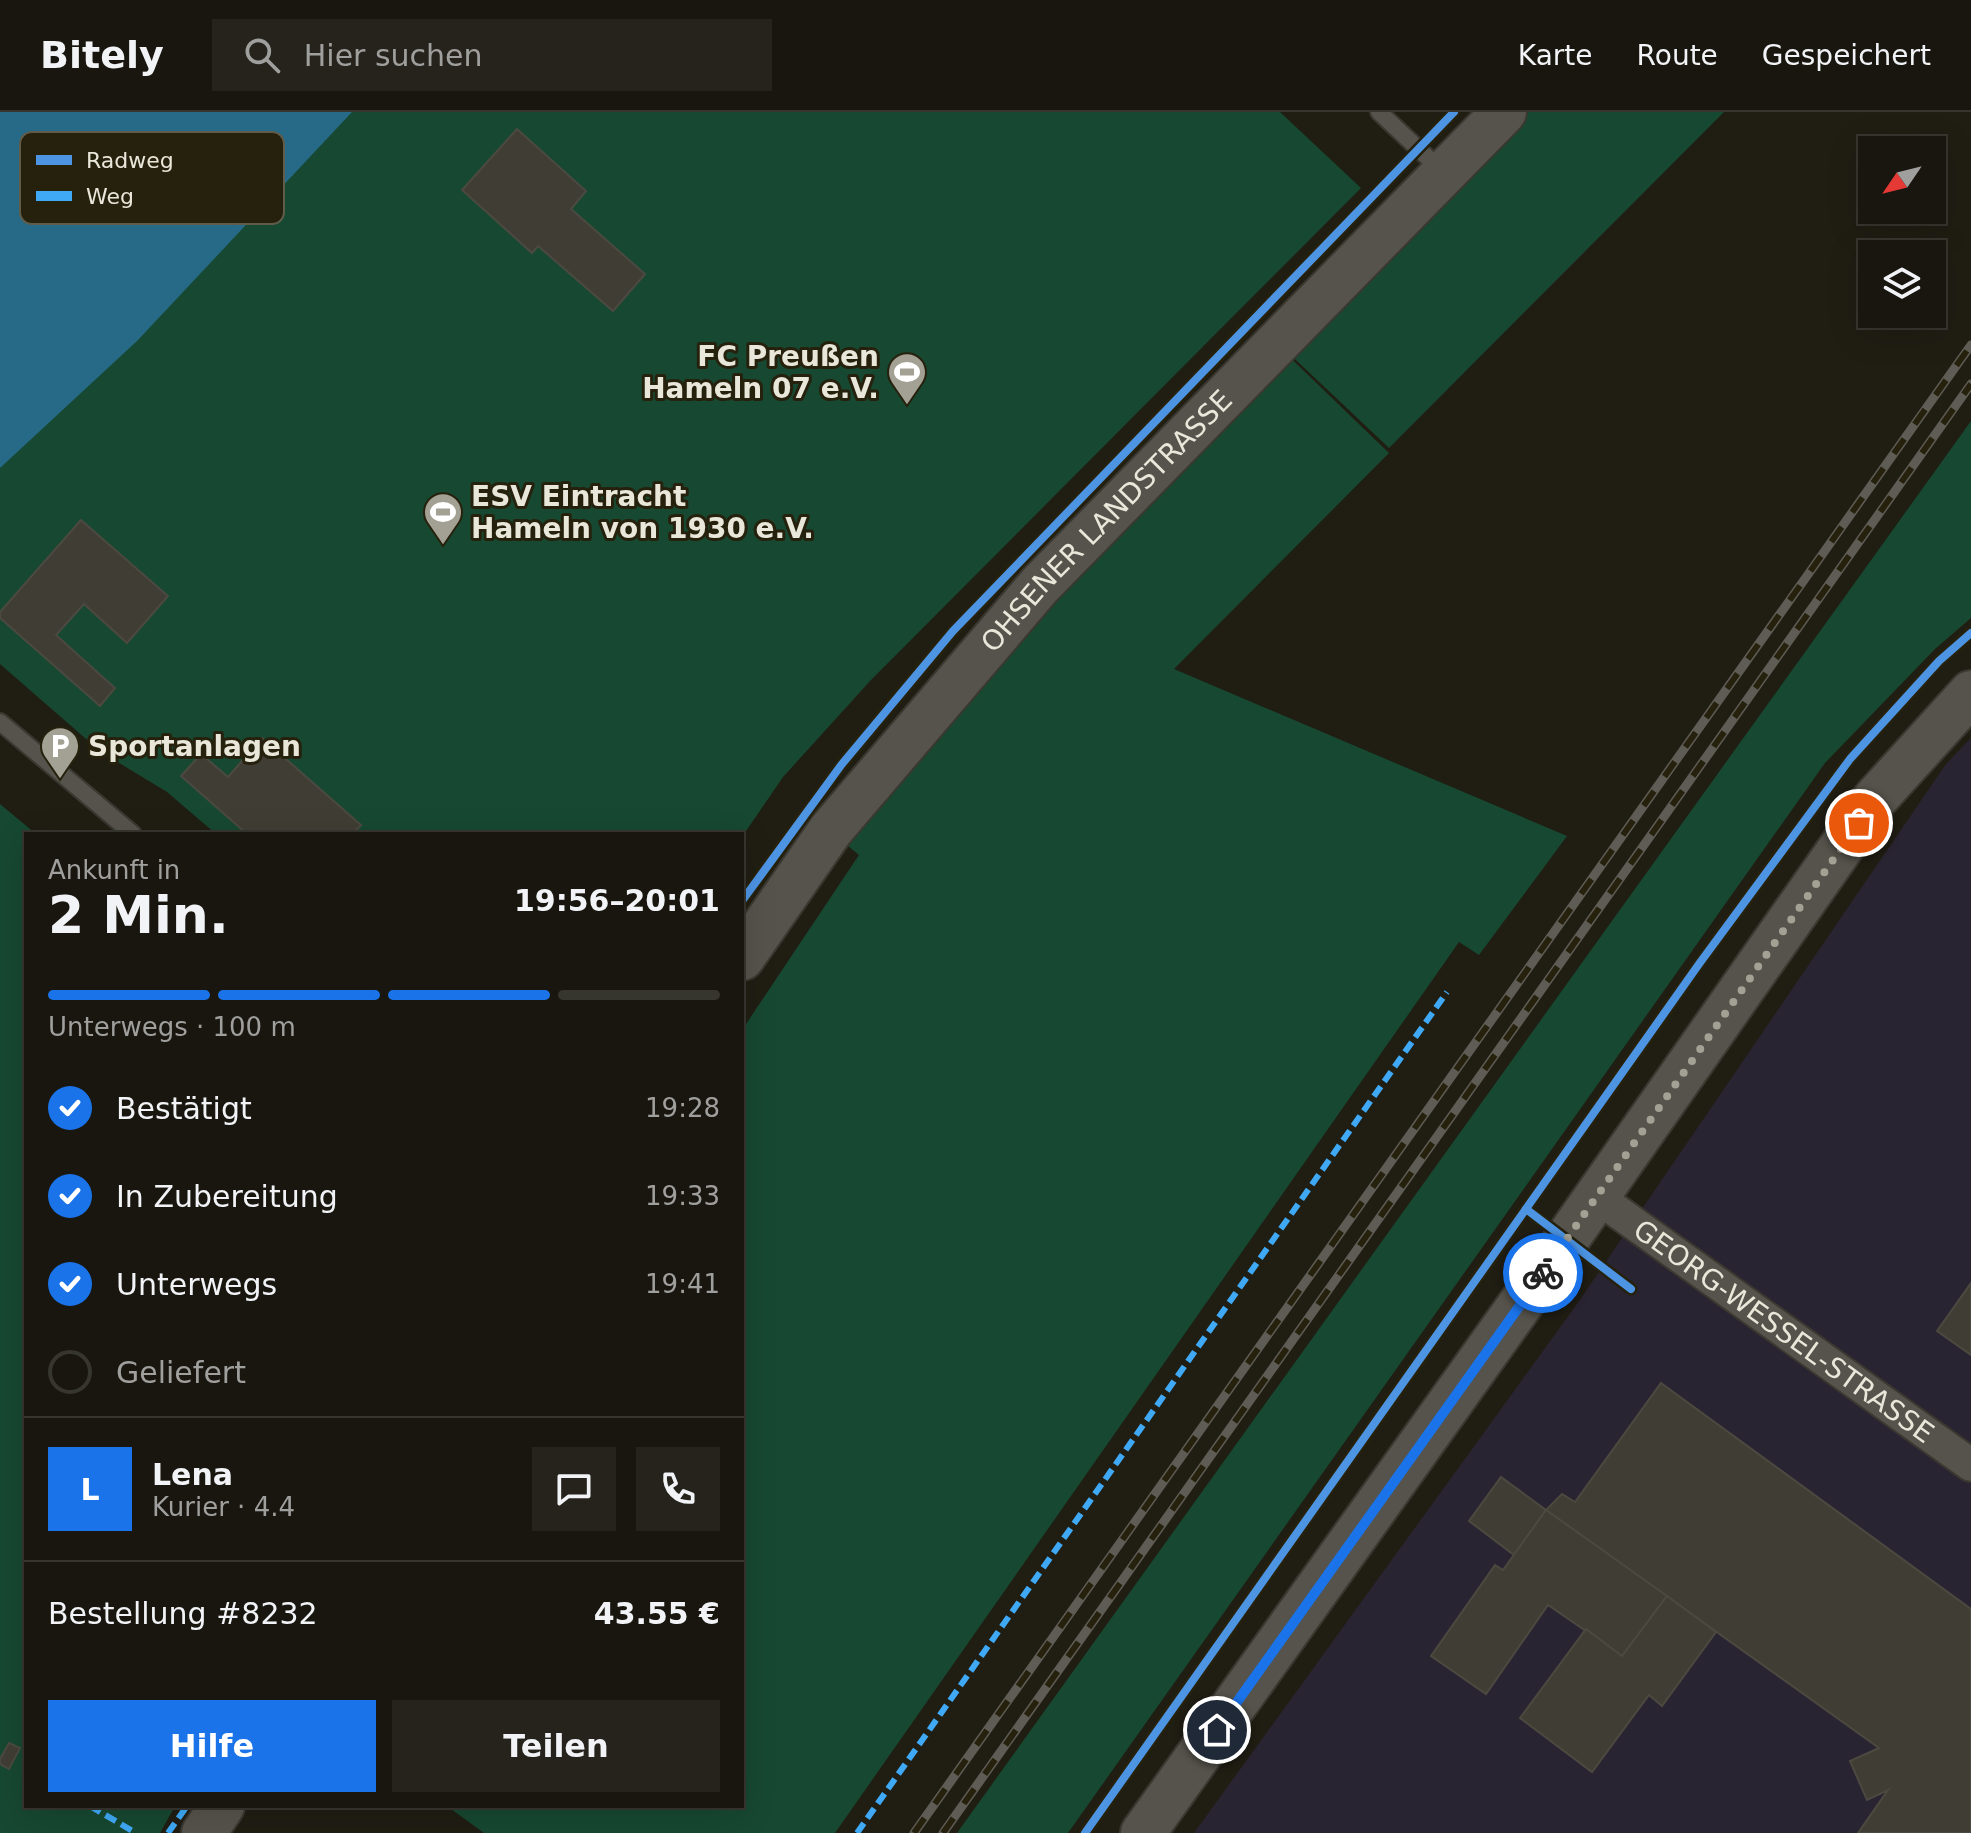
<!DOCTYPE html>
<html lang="de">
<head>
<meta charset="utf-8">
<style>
	:root { --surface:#18160e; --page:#25231c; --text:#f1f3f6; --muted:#9f9f9e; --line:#36352e; --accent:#1a73e8 }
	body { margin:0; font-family:"DejaVu Sans",sans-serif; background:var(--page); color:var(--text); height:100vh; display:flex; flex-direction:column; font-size:30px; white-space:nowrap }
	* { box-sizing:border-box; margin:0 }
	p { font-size:26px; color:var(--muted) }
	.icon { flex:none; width:44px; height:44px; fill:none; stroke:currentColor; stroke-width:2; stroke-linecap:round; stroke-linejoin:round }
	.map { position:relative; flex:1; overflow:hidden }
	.drawer { position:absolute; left:24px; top:720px; width:720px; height:976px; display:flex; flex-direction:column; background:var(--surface); border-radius:0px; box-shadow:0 8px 32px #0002,0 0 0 2px var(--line) }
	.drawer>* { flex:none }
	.needle { width:52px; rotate:235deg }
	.tools { position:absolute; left:1858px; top:24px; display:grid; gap:16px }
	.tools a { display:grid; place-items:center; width:88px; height:88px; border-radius:0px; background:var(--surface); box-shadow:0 8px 32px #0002,0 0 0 2px var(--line); font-size:40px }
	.pin { position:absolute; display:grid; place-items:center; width:68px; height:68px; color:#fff; margin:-34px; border:4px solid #fff; border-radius:50%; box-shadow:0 2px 8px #0007 }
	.courier { position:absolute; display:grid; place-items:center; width:80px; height:80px; margin:-40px; border:6px solid #1a73e8; border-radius:50%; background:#fff; color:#222; box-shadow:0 2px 10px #0007 }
	.summary em { font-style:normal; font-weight:600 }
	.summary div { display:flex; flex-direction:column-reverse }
	.summary { display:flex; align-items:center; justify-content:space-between; height:136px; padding:0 24px }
	h1 { font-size:52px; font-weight:600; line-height:60px }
	.bar { display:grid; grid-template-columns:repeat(4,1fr); gap:12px 8px; align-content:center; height:96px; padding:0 24px }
	.bar i { height:10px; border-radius:6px; background:var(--line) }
	.bar .current { background:var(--accent) }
	.bar p { grid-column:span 4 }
	.line { display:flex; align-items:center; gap:20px; padding:0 24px; border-top:2px solid var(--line) }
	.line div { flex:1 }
	.round { display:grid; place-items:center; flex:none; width:84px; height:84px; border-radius:0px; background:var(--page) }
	ol { padding:0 24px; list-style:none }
	li { display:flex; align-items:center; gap:24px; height:88px }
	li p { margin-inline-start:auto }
	li .icon { padding:8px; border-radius:50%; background:var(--accent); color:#fff; stroke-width:4 }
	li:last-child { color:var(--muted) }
	li i { width:44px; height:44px; border:4px solid var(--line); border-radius:50% }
	.button { display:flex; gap:16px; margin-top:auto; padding:16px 24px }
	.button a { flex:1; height:92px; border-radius:0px; background:var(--accent); color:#fff; font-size:32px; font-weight:600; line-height:92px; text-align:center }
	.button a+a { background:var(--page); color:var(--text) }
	header { display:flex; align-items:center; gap:48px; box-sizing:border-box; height:112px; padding:0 40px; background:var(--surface); border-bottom:2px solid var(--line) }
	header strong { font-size:38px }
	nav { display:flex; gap:44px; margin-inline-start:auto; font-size:28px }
	.search { width:560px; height:72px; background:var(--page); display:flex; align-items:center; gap:20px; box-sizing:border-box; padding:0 28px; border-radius:0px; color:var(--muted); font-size:30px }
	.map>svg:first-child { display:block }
</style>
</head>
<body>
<header>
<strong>Bitely</strong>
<div class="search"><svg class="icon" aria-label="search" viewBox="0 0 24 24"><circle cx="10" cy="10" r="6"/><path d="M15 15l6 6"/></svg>Hier suchen</div>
<nav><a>Karte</a><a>Route</a><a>Gespeichert</a></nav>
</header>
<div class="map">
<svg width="1971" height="1721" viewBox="0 0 1971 1721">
	<rect width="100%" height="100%" fill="#201e13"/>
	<!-- industrial -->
	<path fill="#292431" d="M1971 626V1721H1194L1577 1192 1946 652Z"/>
	<!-- green -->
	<g fill="#174831">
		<path d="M0 0H1280L1361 76 871 568 783 665 742 725 216 722 167 680 101 640 0 552Z"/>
		<path d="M1508 0H1724L1389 336 1279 232Z"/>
		<path d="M1276 232 1389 341 1174 557 1567 724 1479 843 1459 830 835 1721H484L447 1694H742V918L859 743 830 719Z"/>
		<path d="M1971 309V506L1935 537 1825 651 1068 1721H957Z"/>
		<path d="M0 692 36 722H26V1694H175L160 1721H0Z"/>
	</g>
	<!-- water -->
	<path fill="#276a88" d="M0 0H352L137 229 0 356Z"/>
	<!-- building -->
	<g fill="#403e34" stroke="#4c4940" stroke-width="2">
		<path d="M517 17 586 79 571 97 645 162 613 199 538 134 532 141 462 78Z"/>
		<path d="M81 408 168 484 127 531 84 492 56 523 115 576 100 594 0 506V500Z"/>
		<path d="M262 626 361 713 353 722H247L181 664 201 642 228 665Z"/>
		<path d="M1971 1171V1243L1937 1219Z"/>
		<path d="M1661 1271 1971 1497V1721H1858L1888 1678 1867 1688 1850 1649 1879 1636 1546 1398 1562 1382 1575 1390Z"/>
		<path d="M1501 1365 1546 1398 1514 1443 1469 1409Z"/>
		<path d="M1546 1398 1667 1484 1622 1544 1548 1493 1486 1582 1431 1544 1495 1453 1503 1458Z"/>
		<path d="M1667 1484 1716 1520 1662 1594 1649 1583 1592 1660 1520 1606 1586 1517 1622 1544Z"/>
		<path d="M9 1631 20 1636 9 1657 0 1652V1647Z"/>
	</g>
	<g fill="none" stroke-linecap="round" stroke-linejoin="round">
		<defs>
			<g id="service">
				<path d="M1379 0 1442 59"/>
				<path d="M0 610 133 722"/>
			</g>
			<g id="minor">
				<path id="s1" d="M1597 1085 1971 1353"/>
			</g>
			<g id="secondary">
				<path id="s2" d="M742 846 830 719 1040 473 1504 0"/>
				<path d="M204 1721 222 1694"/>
				<path d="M1143 1721 1567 1127 1875 687 1971 581"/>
			</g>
		</defs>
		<!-- service casing -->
		<use href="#service" stroke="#3a3830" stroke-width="20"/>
		<!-- minor casing -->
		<use href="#minor" stroke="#3a3830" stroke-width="36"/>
		<!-- secondary casing -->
		<use href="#secondary" stroke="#3a3830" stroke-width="48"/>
		<!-- service -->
		<use href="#service" stroke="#55534b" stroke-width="16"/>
		<!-- minor -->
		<use href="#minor" stroke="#55534b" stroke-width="32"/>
		<!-- secondary -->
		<use href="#secondary" stroke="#55534b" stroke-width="44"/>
		<defs>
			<g id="rail">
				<path d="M914 1721 1971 233"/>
				<path d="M943 1721 1971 272"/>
			</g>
		</defs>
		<!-- rail casing -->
		<use href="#rail" stroke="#5e5c55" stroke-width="9"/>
		<!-- rail -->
		<use href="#rail" stroke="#26210d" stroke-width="6" stroke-dasharray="18" stroke-linecap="butt"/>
		<!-- quiet -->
		<g stroke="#3fa9f5" stroke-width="6" stroke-dasharray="12 6" stroke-linecap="butt">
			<path d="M90 1694 136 1721"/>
			<path d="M168 1721 187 1694"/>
			<path d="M857 1721 1447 880"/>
		</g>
		<defs>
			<g id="cycleway">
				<path d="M742 789 842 652 953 519 1454 0"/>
				<path d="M1526 1097 1631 1177"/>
				<path d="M1085 1721 1699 852 1850 647 1939 549 1971 521"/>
			</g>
		</defs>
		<!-- cycleway casing -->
		<use href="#cycleway" stroke="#26210d" stroke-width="13"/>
		<!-- cycleway -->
		<use href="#cycleway" stroke="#4d94e3" stroke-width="8"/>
	</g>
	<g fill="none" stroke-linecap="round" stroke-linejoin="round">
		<!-- done -->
		<path stroke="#a3a094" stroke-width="8" stroke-dasharray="0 14.4" d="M1543 1161 1859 711"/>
		<!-- route -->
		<path stroke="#1a73e8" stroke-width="10" d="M1217 1618 1543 1161"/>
	</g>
	<!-- icons -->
	<defs>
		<symbol id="stadium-pin" viewBox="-11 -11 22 30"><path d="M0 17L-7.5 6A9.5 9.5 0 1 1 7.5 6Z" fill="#a3a094" stroke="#26210d"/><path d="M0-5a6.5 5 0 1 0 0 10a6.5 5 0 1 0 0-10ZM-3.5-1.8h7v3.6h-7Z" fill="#fff"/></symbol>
		<symbol id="parking-pin" viewBox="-11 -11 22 30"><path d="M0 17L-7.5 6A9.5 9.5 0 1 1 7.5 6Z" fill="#a3a094" stroke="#26210d"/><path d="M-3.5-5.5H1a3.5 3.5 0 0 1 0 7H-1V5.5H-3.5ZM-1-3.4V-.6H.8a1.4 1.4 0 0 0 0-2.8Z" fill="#fff"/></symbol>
	</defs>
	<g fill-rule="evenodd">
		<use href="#stadium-pin" x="885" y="238" width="44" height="60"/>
		<use href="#stadium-pin" x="421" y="378" width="44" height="60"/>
		<use href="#parking-pin" x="38" y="612" width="44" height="60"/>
	</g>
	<g text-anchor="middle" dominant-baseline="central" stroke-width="6" stroke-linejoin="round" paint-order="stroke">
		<!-- poi labels -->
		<g font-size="28" font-weight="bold" fill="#e9e6da" stroke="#26210d" text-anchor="start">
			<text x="879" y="244" text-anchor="end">FC Preußen<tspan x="879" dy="32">Hameln 07 e.V.</tspan></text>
			<text x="471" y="384">ESV Eintracht<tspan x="471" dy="32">Hameln von 1930 e.V.</tspan></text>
			<text x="88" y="634">Sportanlagen</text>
		</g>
		<!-- street labels -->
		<g font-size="28" fill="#e9e6da" stroke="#26210d">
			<text stroke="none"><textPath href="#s2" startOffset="570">OHSENER LANDSTRASSE</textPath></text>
			<text stroke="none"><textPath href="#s1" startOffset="230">GEORG-WESSEL-STRASSE</textPath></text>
		</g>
	</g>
	<!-- legend -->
	<rect x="20" y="20" width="264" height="92" rx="12" fill="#26210d" stroke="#605c4a" stroke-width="2"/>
	<rect x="36" y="43" width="36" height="10" fill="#4d94e3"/>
	<rect x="36" y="79" width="36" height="10" fill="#3fa9f5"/>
	<g font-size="22" fill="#e9e6da">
		<text x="86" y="56">Radweg</text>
		<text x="86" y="92">Weg</text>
	</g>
</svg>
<div class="tools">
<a><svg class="needle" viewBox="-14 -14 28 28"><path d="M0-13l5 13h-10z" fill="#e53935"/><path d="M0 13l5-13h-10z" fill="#9f9f9e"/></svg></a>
<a><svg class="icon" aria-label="layers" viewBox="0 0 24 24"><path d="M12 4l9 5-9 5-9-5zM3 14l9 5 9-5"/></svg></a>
</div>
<div class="pin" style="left:1859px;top:711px;background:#ea580c"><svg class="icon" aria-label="bag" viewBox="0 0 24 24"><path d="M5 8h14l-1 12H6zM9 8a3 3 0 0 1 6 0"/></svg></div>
<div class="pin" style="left:1217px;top:1618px;background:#1f2937"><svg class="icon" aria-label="home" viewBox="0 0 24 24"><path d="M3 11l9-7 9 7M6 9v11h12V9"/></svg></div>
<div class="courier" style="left:1543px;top:1161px"><svg class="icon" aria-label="bike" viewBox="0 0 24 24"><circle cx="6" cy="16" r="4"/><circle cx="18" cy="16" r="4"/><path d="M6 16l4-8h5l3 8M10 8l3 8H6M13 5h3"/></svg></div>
<section class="drawer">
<div class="summary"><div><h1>2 Min.</h1><p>Ankunft in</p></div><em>19:56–20:01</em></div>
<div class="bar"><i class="current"></i><i class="current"></i><i class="current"></i><i></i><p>Unterwegs · 100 m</p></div>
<ol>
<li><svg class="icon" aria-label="check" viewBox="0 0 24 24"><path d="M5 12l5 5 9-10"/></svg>Bestätigt<p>19:28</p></li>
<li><svg class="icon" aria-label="check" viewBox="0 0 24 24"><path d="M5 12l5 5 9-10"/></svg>In Zubereitung<p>19:33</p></li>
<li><svg class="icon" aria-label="check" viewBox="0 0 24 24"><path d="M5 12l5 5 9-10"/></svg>Unterwegs<p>19:41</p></li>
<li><i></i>Geliefert</li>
</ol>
<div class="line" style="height:144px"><b class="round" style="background:var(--accent);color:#fff">L</b><div><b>Lena</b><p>Kurier · 4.4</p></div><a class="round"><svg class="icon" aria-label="chat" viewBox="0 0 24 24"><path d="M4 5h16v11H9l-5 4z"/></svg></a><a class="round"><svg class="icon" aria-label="phone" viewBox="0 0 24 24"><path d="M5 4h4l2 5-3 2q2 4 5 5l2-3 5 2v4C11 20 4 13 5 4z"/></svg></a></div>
<div class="line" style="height:104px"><div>Bestellung #8232</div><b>43.55 €</b></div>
<div class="button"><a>Hilfe</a><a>Teilen</a></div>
</section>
</div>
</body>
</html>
